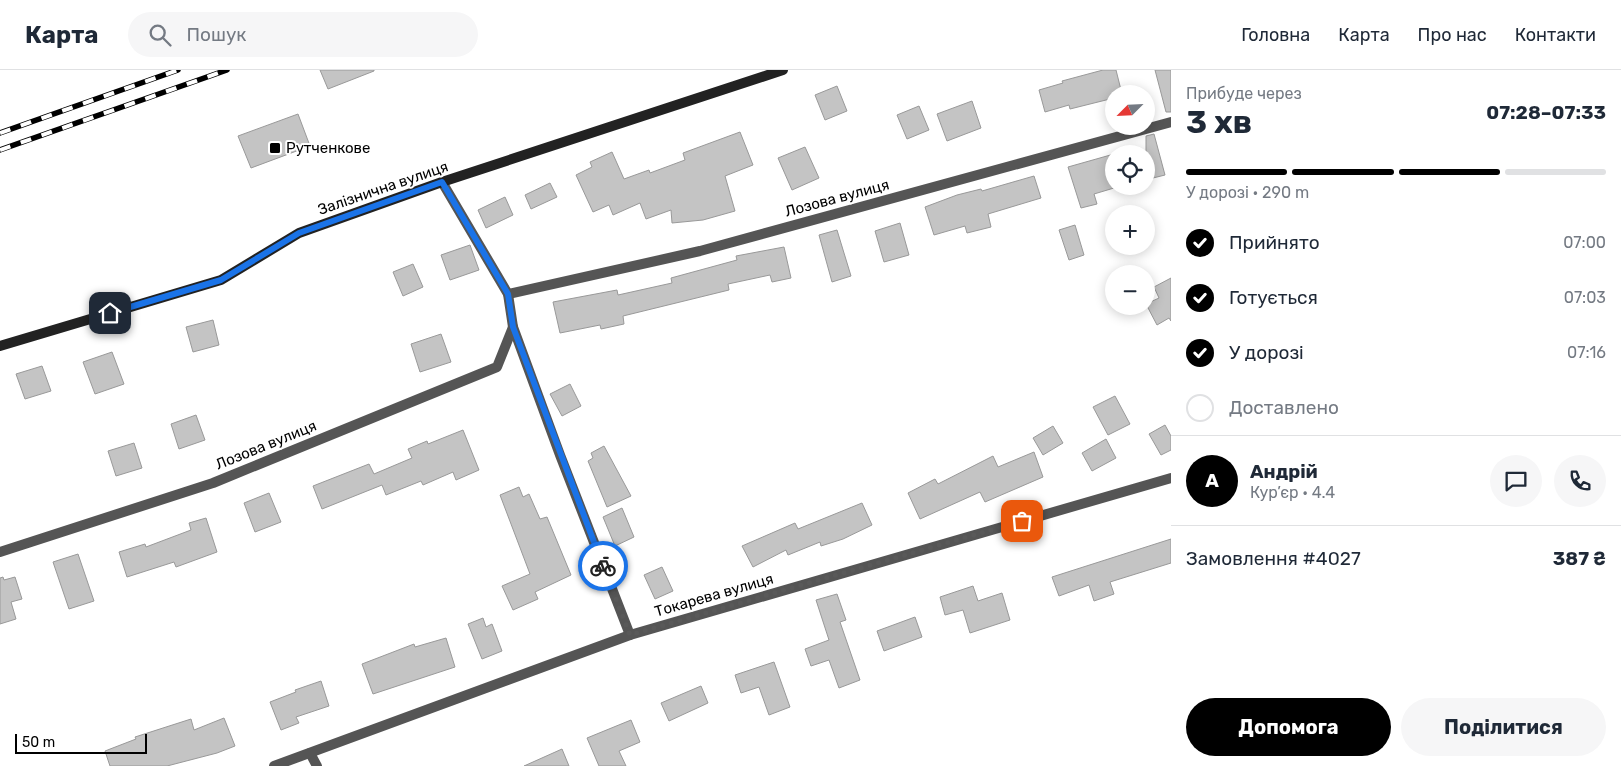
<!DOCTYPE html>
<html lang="uk">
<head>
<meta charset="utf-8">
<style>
	:root { --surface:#fff; --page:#f6f6f7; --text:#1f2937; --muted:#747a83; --line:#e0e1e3; --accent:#000 }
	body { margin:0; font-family:Rubik,sans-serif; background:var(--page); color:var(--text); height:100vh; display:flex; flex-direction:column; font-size:19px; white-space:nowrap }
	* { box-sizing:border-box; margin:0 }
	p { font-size:16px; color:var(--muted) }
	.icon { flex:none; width:28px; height:28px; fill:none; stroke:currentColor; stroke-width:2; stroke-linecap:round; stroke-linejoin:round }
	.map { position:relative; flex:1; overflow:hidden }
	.side { display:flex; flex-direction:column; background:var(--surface); width:450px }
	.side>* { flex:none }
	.needle { width:32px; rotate:246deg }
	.tools { position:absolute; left:1105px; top:15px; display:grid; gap:10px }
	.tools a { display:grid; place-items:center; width:50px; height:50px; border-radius:50%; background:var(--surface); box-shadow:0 2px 12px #0003; font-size:25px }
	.scale { position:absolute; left:15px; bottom:12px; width:132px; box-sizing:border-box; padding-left:5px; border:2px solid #000; border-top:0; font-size:14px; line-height:18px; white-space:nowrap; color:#000; -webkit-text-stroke:4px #fff; paint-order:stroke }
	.pin { position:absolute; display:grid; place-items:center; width:42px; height:42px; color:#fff; margin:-21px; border-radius:10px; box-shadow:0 2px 8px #0006 }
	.courier { position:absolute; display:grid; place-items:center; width:50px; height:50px; margin:-25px; border:4px solid #1a73e8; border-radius:50%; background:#fff; color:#222; box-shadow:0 1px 6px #0007 }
	.head em { font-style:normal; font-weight:700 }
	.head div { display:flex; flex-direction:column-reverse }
	.head { display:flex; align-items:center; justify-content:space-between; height:85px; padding:0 15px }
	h1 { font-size:32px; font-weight:700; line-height:38px }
	.bar { display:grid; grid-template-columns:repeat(4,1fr); gap:8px 5px; align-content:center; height:60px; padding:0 15px }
	.bar i { height:6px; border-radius:4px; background:var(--line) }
	.bar .active { background:var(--accent) }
	.bar p { grid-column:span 4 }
	.line { display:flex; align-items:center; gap:12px; padding:0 15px; border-top:1px solid var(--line) }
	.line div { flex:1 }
	.round { display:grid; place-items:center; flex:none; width:52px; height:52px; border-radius:26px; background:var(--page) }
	ol { padding:0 15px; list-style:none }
	li { display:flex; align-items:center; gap:15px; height:55px }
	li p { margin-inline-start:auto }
	li .icon { padding:5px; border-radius:50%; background:var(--accent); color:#fff; stroke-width:4 }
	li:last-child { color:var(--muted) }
	li i { width:28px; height:28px; border:2px solid var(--line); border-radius:50% }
	.primary-button { display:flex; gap:10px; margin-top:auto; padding:10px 15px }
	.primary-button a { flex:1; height:58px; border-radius:30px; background:var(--accent); color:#fff; font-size:20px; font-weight:700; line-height:58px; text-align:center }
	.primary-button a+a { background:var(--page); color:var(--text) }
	header { display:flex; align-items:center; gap:30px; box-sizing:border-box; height:70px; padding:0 25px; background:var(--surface); border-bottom:1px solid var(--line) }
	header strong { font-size:24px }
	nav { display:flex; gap:28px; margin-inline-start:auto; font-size:18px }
	.search { width:350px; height:45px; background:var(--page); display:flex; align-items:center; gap:12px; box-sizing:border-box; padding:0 18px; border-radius:28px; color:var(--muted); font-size:19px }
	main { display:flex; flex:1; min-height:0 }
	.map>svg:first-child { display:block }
</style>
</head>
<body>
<header>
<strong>Карта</strong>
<div class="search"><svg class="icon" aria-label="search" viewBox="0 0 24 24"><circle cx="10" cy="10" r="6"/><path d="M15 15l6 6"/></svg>Пошук</div>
<nav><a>Головна</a><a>Карта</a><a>Про нас</a><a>Контакти</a></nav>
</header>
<main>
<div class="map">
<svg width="1171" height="696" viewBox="0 0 1171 696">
	<rect width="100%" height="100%" fill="#fff"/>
	<!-- building -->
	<g fill="#c4c4c4" stroke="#999">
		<path d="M320 0H374V1L328 19Z"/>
		<path d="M1103 0H1116L1122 24H1114V28L1070 39 1069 35 1045 42 1039 20 1063 13 1062 11Z"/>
		<path d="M1155 0H1171V42H1166Z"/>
		<path d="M837 16 847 41 825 50 815 25Z"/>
		<path d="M972 31 981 58 947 71 937 44Z"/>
		<path d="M919 36 929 60 907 69 897 45Z"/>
		<path d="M298 44 310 76 251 98 238 66Z"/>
		<path d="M740 62 753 95 725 106 735 141 703 150 672 153 671 140 646 149 640 133 613 145 609 135 593 142 576 105 592 97 590 92 612 82 624 109 649 100 650 103 685 90 683 83Z"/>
		<path d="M1154 64 1165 105 1149 109 1146 97V66Z"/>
		<path d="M805 77 819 108 792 120 778 88Z"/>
		<path d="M1114 84V118L1094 124 1097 134 1081 138 1068 97Z"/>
		<path d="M1034 106 1041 128 988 144 991 157 967 163 965 156 934 165 925 137 957 125 981 119 982 121Z"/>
		<path d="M550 113 557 127 531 139 525 125Z"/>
		<path d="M505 127 513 145 486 158 478 140Z"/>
		<path d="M900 153 909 185 884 192 875 161Z"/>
		<path d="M1075 155 1084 185 1069 190 1059 160Z"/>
		<path d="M837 160 851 206 832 212 819 165Z"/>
		<path d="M470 175 479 200 450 210 441 185Z"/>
		<path d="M784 177 791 208 772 212 770 205 728 214 729 220 623 246 624 254 601 259 600 255 560 263 553 232 617 220 618 225 672 213 671 208 737 190 736 186Z"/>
		<path d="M413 194 423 217 403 226 393 202Z"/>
		<path d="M1171 208V251L1169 248 1157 255 1146 234 1159 228 1154 217Z"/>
		<path d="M213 250 219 275 193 282 186 257Z"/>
		<path d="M441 264 451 292 420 302 411 274Z"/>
		<path d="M112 282 124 314 95 324 83 292Z"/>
		<path d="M42 296 51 321 25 329 16 304Z"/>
		<path d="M570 314 581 336 562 346 550 324Z"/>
		<path d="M1115 326 1130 354 1108 365 1093 337Z"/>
		<path d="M196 345 205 370 179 379 171 354Z"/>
		<path d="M1165 355 1171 366V380L1161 385 1149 364Z"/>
		<path d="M1053 356 1063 373 1043 385 1033 368Z"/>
		<path d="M463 360 479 400 456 410 453 402 423 415 421 411 386 425 382 415 322 439 313 416 369 394 374 404 412 388 408 379 427 371 428 374Z"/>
		<path d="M1106 369 1116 388 1092 401 1082 383Z"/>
		<path d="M134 373 142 398 116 406 108 381Z"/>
		<path d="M604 376 631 426 607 437 588 391 593 388 591 383Z"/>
		<path d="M1034 382 1043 407 985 432 980 422 920 449 908 423 935 409 938 414 993 386 998 397Z"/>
		<path d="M519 417 523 427 529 424 540 449 547 447 571 505 535 522 538 529 513 540 502 516 530 504 500 425Z"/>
		<path d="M269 423 281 452 255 462 244 433Z"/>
		<path d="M862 433 872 455 843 469 821 476 820 472 788 485 786 480 753 497 742 476 795 453 798 459Z"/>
		<path d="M622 438 634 467 615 476 603 447Z"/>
		<path d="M206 448 217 482 176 497 174 492 127 507 119 482 145 474 146 477 191 460 189 453Z"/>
		<path d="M1171 469V493L1110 512 1114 524 1094 531 1089 515 1059 526 1052 507Z"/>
		<path d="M78 484 94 531 69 539 53 492Z"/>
		<path d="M662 497 673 521 655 529 644 505Z"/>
		<path d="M3 507 4 510 15 507 22 529 11 532 16 549 0 554V508Z"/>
		<path d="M973 516 978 531 1002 523 1010 550 970 563 963 540 945 545 940 527Z"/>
		<path d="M837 524 846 550 840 552 860 610 839 618 829 590 811 596 805 579 829 570 816 530Z"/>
		<path d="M915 547 922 567 884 581 877 561Z"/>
		<path d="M483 548 486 557 492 554 502 581 482 589 468 554Z"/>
		<path d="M446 568 455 597 373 624 362 594 414 574 415 577Z"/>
		<path d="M774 592 790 637 769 645 759 617 741 623 735 605Z"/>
		<path d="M321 611 329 636 296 647 299 653 281 660 270 632 296 622 295 620Z"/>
		<path d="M701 616 708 633 669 651 661 633Z"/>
		<path d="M224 648 235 676 217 683 167 696H110L105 681 136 669 135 667 191 649 194 660Z"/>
		<path d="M631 650 640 672 619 681 626 696H599L587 668Z"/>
		<path d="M562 679 569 696H524Z"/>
	</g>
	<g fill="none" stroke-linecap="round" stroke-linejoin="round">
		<!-- minor -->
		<g stroke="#555" stroke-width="10">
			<path d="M442 112 508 224 513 257 560 385 630 565"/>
			<path d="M508 224 700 181 1171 52"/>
			<path d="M0 482 213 413 497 297 513 257"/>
			<path d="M310 683 317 696"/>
			<path d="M274 696 630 565 1171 408"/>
		</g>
		<!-- secondary -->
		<path stroke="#222" stroke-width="10" d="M0 276 221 210 299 163 442 112 783 0"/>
		<defs>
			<g id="rail">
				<path d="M0 63 178 0"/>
				<path d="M0 80 227 0"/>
			</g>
		</defs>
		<!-- rail casing -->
		<use href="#rail" stroke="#000" stroke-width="5.5"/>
		<!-- rail -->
		<use href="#rail" stroke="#fff" stroke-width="4" stroke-dasharray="11" stroke-linecap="butt"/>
	</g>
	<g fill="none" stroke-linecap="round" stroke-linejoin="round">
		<!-- done -->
		<path stroke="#595959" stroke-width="5" stroke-dasharray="0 9" d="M603 496 630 565 1022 451"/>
		<!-- route -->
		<path stroke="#1a73e8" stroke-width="6" d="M110 243 221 210 299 163 442 112 508 224 513 257 603 496"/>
	</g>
	<!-- markers -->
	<rect fill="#000" stroke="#fff" stroke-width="2" x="269" y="72" width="12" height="12" rx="2.5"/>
	<g text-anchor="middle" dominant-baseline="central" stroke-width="4" stroke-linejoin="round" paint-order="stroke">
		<!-- poi labels -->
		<g font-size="15" fill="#000" stroke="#fff" text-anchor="start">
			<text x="286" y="78">Рутченкове</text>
		</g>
		<!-- street labels -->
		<g font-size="15" fill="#000" stroke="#fff">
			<text transform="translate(383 118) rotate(-19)">Залізнична вулиця</text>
			<text transform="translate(837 128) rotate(-15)">Лозова вулиця</text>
			<text transform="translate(266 375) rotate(-22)">Лозова вулиця</text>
			<text transform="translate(714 525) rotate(-16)">Токарева вулиця</text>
		</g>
	</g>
</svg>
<div class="tools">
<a><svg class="needle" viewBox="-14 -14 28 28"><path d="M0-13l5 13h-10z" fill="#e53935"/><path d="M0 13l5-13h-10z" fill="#747a83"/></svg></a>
<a><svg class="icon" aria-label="locate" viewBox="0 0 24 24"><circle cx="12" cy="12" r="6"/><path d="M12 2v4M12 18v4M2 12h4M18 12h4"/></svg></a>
<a>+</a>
<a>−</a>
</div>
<div class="scale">50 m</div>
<div class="pin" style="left:1022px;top:451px;background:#ea580c"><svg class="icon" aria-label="bag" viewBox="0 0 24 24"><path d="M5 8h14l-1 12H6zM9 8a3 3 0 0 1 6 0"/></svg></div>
<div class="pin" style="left:110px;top:243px;background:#1f2937"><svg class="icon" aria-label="home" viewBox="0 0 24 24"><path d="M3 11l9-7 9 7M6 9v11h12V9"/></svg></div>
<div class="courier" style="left:603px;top:496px"><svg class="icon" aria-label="bike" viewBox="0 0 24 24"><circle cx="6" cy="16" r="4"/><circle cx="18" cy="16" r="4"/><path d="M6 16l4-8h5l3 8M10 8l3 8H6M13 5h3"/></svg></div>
</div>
<section class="side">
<div class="head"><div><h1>3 хв</h1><p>Прибуде через</p></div><em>07:28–07:33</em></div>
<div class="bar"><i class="active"></i><i class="active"></i><i class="active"></i><i></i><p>У дорозі · 290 m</p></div>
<ol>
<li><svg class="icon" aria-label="check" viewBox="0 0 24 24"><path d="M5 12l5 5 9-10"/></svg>Прийнято<p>07:00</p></li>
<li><svg class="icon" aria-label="check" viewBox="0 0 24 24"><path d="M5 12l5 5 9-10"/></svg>Готується<p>07:03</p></li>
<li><svg class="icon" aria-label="check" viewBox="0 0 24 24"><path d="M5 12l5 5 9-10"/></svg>У дорозі<p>07:16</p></li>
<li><i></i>Доставлено</li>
</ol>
<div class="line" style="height:90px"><b class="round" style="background:var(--accent);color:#fff">А</b><div><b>Андрій</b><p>Кур’єр · 4.4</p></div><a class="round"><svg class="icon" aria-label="chat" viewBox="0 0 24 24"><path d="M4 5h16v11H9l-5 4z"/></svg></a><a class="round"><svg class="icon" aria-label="phone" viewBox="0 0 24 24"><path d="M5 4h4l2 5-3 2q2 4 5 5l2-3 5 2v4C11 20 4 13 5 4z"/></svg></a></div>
<div class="line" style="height:65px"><div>Замовлення #4027</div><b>387 ₴</b></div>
<div class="primary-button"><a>Допомога</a><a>Поділитися</a></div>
</section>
</main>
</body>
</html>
